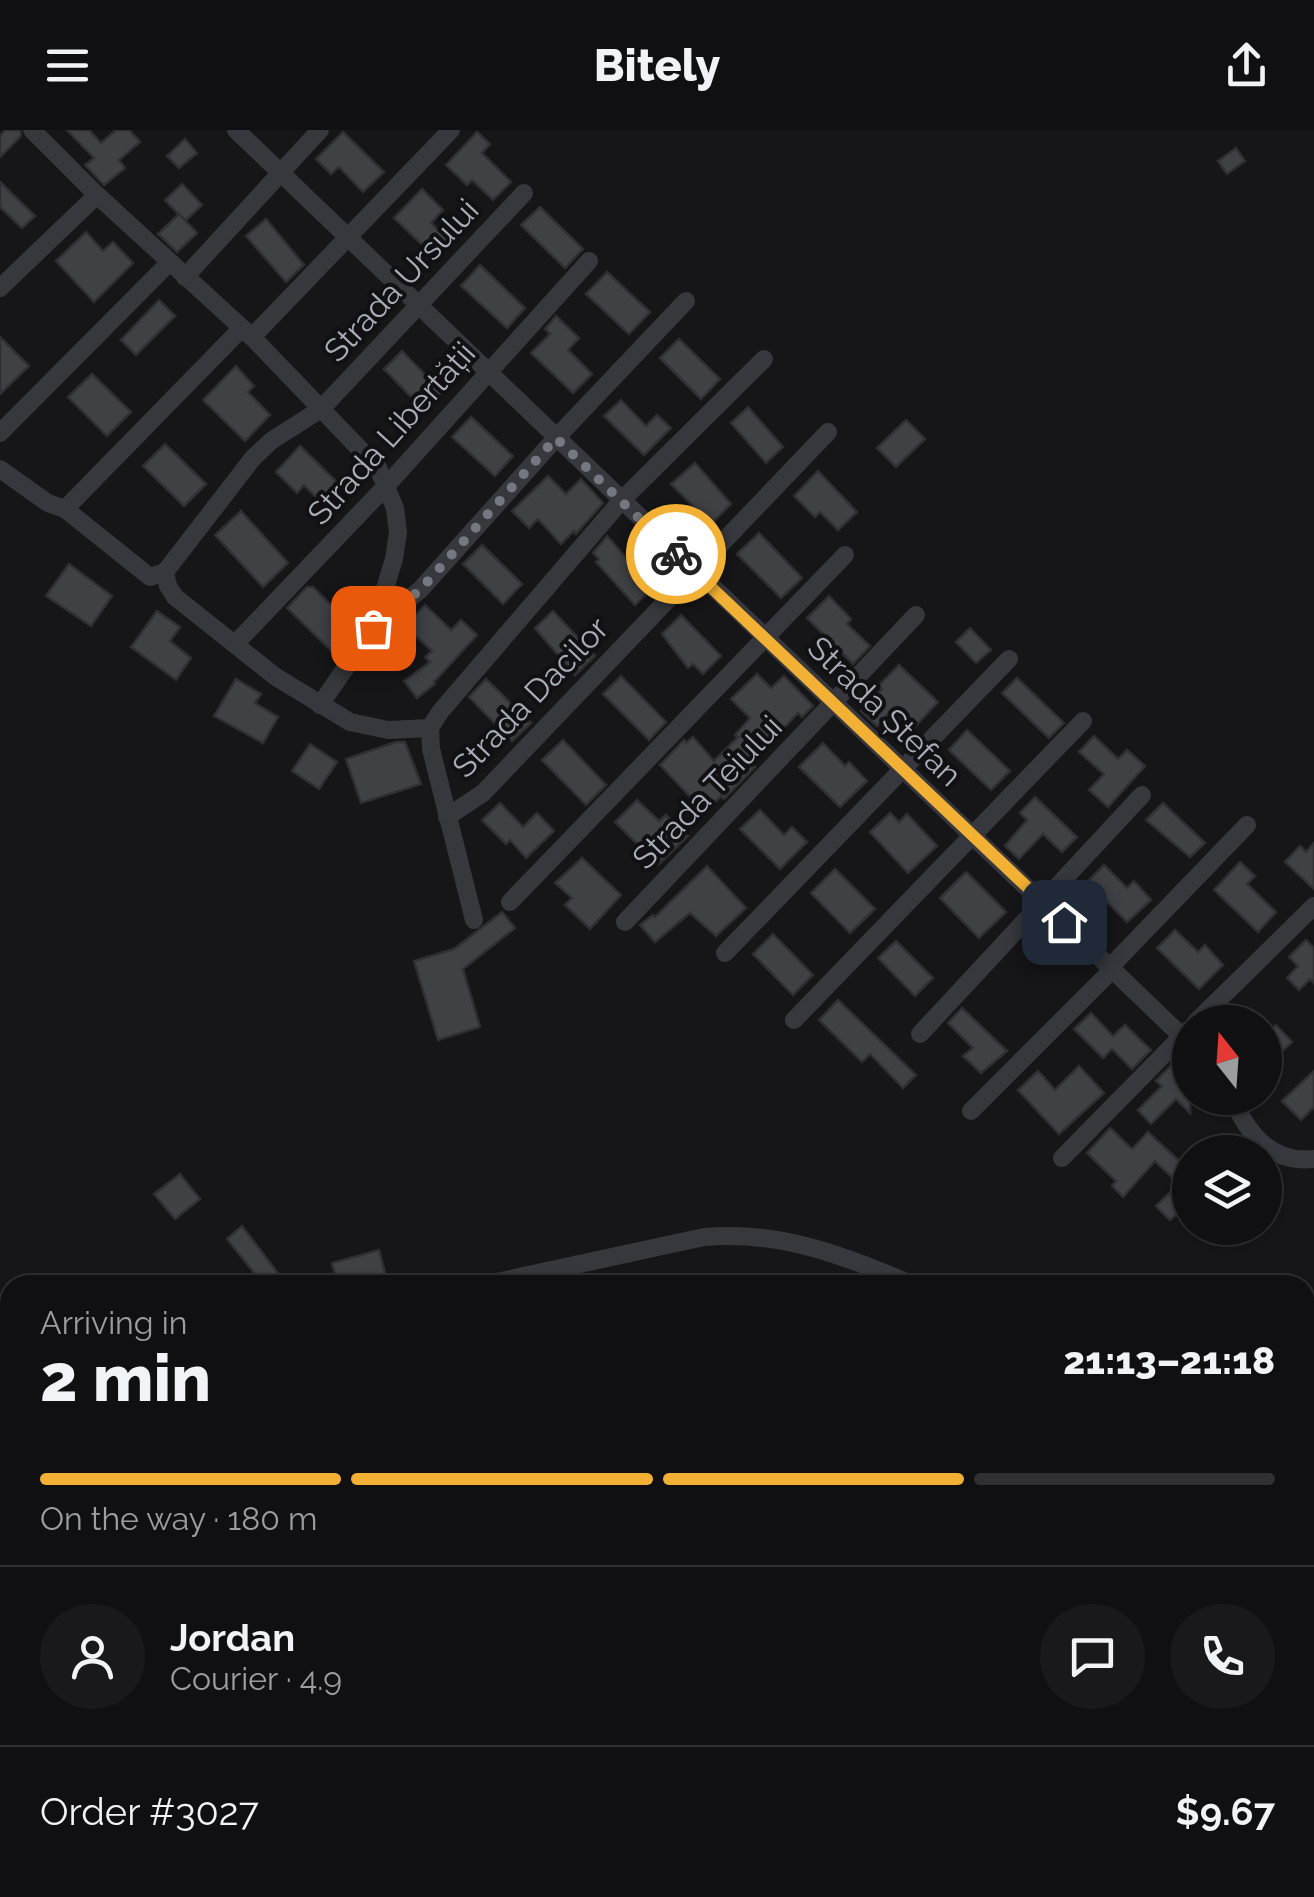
<!DOCTYPE html>
<html lang="en">
<head>
<meta charset="utf-8">
<style>
	:root { --surface:#101012; --page:#19191b; --text:#f1f3f6; --muted:#9c9d9f; --line:#303032; --accent:#f2b134 }
	body { margin:0; font-family:Raleway,sans-serif; background:var(--page); color:var(--text); height:100vh; display:flex; flex-direction:column; font-size:38px; white-space:nowrap }
	* { box-sizing:border-box; margin:0 }
	p { font-size:32px; color:var(--muted) }
	.icon { flex:none; width:55px; height:55px; fill:none; stroke:currentColor; stroke-width:2; stroke-linecap:round; stroke-linejoin:round }
	.map { position:relative; flex:1; overflow:hidden }
	.drawer { position:absolute; left:0px; top:1145px; width:1315px; height:622px; display:flex; flex-direction:column; background:var(--surface); border-radius:30px 30px 0 0; box-shadow:0 2px 8px #0004,0 0 0 2px var(--line) }
	.drawer>* { flex:none }
	.needle { width:65px; rotate:343deg }
	.fabs { position:absolute; left:1172px; top:875px; display:grid; gap:20px }
	.fabs a { display:grid; place-items:center; width:110px; height:110px; border-radius:50%; background:var(--surface); box-shadow:0 2px 8px #0004,0 0 0 2px var(--line); font-size:50px }
	.pin { position:absolute; display:grid; place-items:center; width:85px; height:85px; color:#fff; margin:-42px; border-radius:20px; box-shadow:0 5px 15px #0006 }
	.courier { position:absolute; display:grid; place-items:center; width:100px; height:100px; margin:-50px; border:8px solid #f2b134; border-radius:50%; background:#fff; color:#222; box-shadow:0 2px 12px #0007 }
	.head em { font-style:normal; font-weight:800 }
	.head div { display:flex; flex-direction:column-reverse }
	.head { display:flex; align-items:center; justify-content:space-between; height:170px; padding:0 40px }
	h1 { font-size:65px; font-weight:800; line-height:75px }
	.bar { display:grid; grid-template-columns:repeat(4,1fr); gap:15px 10px; align-content:center; height:120px; padding:0 40px }
	.bar i { height:12px; border-radius:8px; background:var(--line) }
	.bar .active { background:var(--accent) }
	.bar p { grid-column:span 4 }
	.line { display:flex; align-items:center; gap:25px; padding:0 40px; border-top:2px solid var(--line) }
	.line div { flex:1 }
	.round { display:grid; place-items:center; flex:none; width:105px; height:105px; border-radius:52px; background:var(--page) }
	header { display:flex; justify-content:space-between; align-items:center; height:130px; padding:0 40px; background:var(--surface); font-size:45px; font-weight:800 }
	.map>svg:first-child { display:block }
</style>
</head>
<body>
<header><svg class="icon" aria-label="menu" viewBox="0 0 24 24"><path d="M4 6h16M4 12h16M4 18h16"/></svg>Bitely<svg class="icon" aria-label="share" viewBox="0 0 24 24"><path d="M12 15V3M7 8l5-5 5 5M5 13v7h14v-7"/></svg></header>
<div class="map">
<svg width="1314" height="1767" viewBox="0 0 1314 1767">
	<rect width="100%" height="100%" fill="#161618"/>
	<!-- built -->
	<path fill="#222225" d="M10 1467V1758H1305V1484L1314 1491V1767H0V1475Z"/>
	<!-- building -->
	<g fill="#404145" stroke="#303034" stroke-width="2.5">
		<path d="M5 0H20L21 6 0 27V6Z"/>
		<path d="M67 0H89L101 13 116 0H129L140 12 119 30 125 38 104 55 85 35 94 28Z"/>
		<path d="M343 2 384 42 363 62 339 37 331 44 316 29Z"/>
		<path d="M477 2 490 14 482 23 511 52 493 70 472 50 467 55 446 35Z"/>
		<path d="M185 9 197 23 179 38 167 26Z"/>
		<path d="M1236 18 1245 31 1227 44 1218 31Z"/>
		<path d="M0 52 35 86 22 98 0 77Z"/>
		<path d="M182 54 202 75 185 91 165 70Z"/>
		<path d="M422 59 443 80 431 93 452 113 437 129 394 88Z"/>
		<path d="M540 77 583 119 565 138 521 95Z"/>
		<path d="M179 84 197 103 177 122 158 104Z"/>
		<path d="M266 89 304 135 286 152 246 106Z"/>
		<path d="M86 102 103 121 113 112 133 133 94 172 56 131Z"/>
		<path d="M480 135 525 178 507 198 461 156Z"/>
		<path d="M607 142 650 182 629 204 586 164Z"/>
		<path d="M159 170 175 186 136 225 121 210Z"/>
		<path d="M556 186 579 208 568 220 592 244 573 263 531 223 550 204 545 199Z"/>
		<path d="M0 207 29 236 0 264Z"/>
		<path d="M679 209 720 249 701 269 660 228Z"/>
		<path d="M402 221 442 262 424 280 384 239Z"/>
		<path d="M236 236 254 256 248 262 270 285 245 311 203 270Z"/>
		<path d="M92 244 131 282 107 306 68 267Z"/>
		<path d="M621 270 646 296 657 285 671 298 644 325 604 286Z"/>
		<path d="M748 277 783 317 766 333 731 293Z"/>
		<path d="M471 287 513 326 495 346 452 307Z"/>
		<path d="M906 290 925 309 896 337 877 318Z"/>
		<path d="M165 314 206 354 184 376 143 336Z"/>
		<path d="M300 316 342 357 324 375 304 355 297 363 276 342Z"/>
		<path d="M695 333 731 374 711 394 671 354Z"/>
		<path d="M818 341 857 382 838 400 820 382 815 387 794 366Z"/>
		<path d="M548 346 566 364 581 349 603 373 576 404 574 401 561 414 538 389 529 398 512 381Z"/>
		<path d="M241 381 288 433 263 457 215 405Z"/>
		<path d="M759 403 802 448 781 468 737 424Z"/>
		<path d="M607 406 638 441 648 431 663 448 635 475 596 432 599 429 593 423Z"/>
		<path d="M482 415 522 454 503 474 463 434Z"/>
		<path d="M69 434 112 466 91 496 46 466Z"/>
		<path d="M307 457H313L351 495 340 505 348 512 338 527 287 478Z"/>
		<path d="M829 466 851 489 847 494 870 516 853 534 807 488Z"/>
		<path d="M425 475 451 500 461 490 477 505 434 552 435 554 417 568 404 551 430 532 425 527 432 521 405 496Z"/>
		<path d="M157 481 180 497 170 511 191 528 176 550 131 517Z"/>
		<path d="M553 481 595 526 575 545 535 498Z"/>
		<path d="M681 485 721 526 703 544 693 534 688 538 662 504Z"/>
		<path d="M970 498 991 520 976 533 956 512Z"/>
		<path d="M899 535 938 572 908 604 888 585 877 596 861 581 882 559 879 555Z"/>
		<path d="M757 544 771 558 784 546 813 576 802 587 798 583 751 633 755 637 724 669 721 666 705 682 660 635 684 610 686 613 693 607 714 631 738 607 735 605 750 588 731 569Z"/>
		<path d="M621 546 666 592 649 610 603 564Z"/>
		<path d="M1017 548 1064 593 1049 608 1002 563Z"/>
		<path d="M236 549 261 564 255 573 278 587 263 613 214 586Z"/>
		<path d="M486 549 531 593 512 611 469 567Z"/>
		<path d="M967 600 1010 641 991 660 949 620Z"/>
		<path d="M1094 606 1118 629 1127 620 1145 636 1108 677 1089 660 1104 644 1079 622Z"/>
		<path d="M563 610 606 655 586 675 542 630Z"/>
		<path d="M396 612H405L421 654 361 673 346 629Z"/>
		<path d="M823 613 845 636 849 632 867 651 840 677 799 637Z"/>
		<path d="M310 614 337 632 319 659 292 641Z"/>
		<path d="M1035 667 1077 707 1062 722 1043 704 1019 729 1005 716 1027 690 1020 683Z"/>
		<path d="M637 670 659 691 666 685 688 706 658 735 615 692Z"/>
		<path d="M500 673 523 697 537 683 554 701 526 728 510 710 506 714 482 690Z"/>
		<path d="M1163 673 1205 713 1190 727 1146 690Z"/>
		<path d="M760 680 784 705 792 697 807 712 780 739 740 699Z"/>
		<path d="M890 683 899 692 907 684 937 716 908 743 870 702Z"/>
		<path d="M1314 713V759L1285 732 1300 716 1306 722Z"/>
		<path d="M582 728 621 765 590 799 565 775 572 768 555 753Z"/>
		<path d="M1240 732 1255 746 1247 754 1276 782 1258 802 1214 760Z"/>
		<path d="M1104 735 1127 758 1134 751 1151 770 1127 792 1087 752Z"/>
		<path d="M707 736 746 778 716 806 690 783 655 812 640 795 653 785 655 787Z"/>
		<path d="M835 739 875 779 850 803 811 763Z"/>
		<path d="M966 742 1006 782 979 808 940 768Z"/>
		<path d="M502 782 515 798 463 839 480 897 438 910 414 831 454 819Z"/>
		<path d="M1175 800 1198 822 1205 815 1223 835 1199 859 1157 818Z"/>
		<path d="M773 804 813 845 793 865 753 824Z"/>
		<path d="M1306 810 1314 818V853L1310 849 1299 860 1287 848 1298 836 1289 827Z"/>
		<path d="M896 811 933 848 915 866 878 828Z"/>
		<path d="M838 870 916 945 903 958 870 924 862 932 819 890Z"/>
		<path d="M962 878 1007 921 981 943 963 926 973 918 948 893Z"/>
		<path d="M1091 883 1113 906 1125 895 1151 920 1132 939 1112 919 1103 928 1074 899Z"/>
		<path d="M1276 895 1292 912 1265 937V905Z"/>
		<path d="M1181 925 1190 934V983L1176 969 1151 994 1138 980 1162 956 1156 951Z"/>
		<path d="M1079 936 1104 963 1059 1004 1018 960 1038 941 1055 960Z"/>
		<path d="M1314 941V977L1301 990 1282 971Z"/>
		<path d="M1110 998 1132 1019 1148 1002 1190 1041V1098L1177 1084 1170 1090 1156 1076 1179 1054 1155 1031 1123 1067 1112 1056 1116 1051 1087 1023Z"/>
		<path d="M180 1044 200 1069 175 1089 154 1064Z"/>
		<path d="M242 1096 287 1155H264L227 1109Z"/>
		<path d="M379 1120 388 1155H338L332 1133Z"/>
	</g>
	<g fill="none" stroke-linecap="round" stroke-linejoin="round">
		<!-- minor -->
		<g stroke="#37383d" stroke-width="18">
			<path d="M32 0 97 65 252 207 378 338 395 378 398 402 394 429 373 498"/>
			<path d="M236 0 1190 914"/>
			<path d="M185 147 320 0"/>
			<path d="M0 158 97 65"/>
			<path d="M252 207 451 0"/>
			<path d="M0 303 169 133"/>
			<path d="M0 339 48 373 65 379 150 447 165 442 253 328 271 311 321 279 524 63"/>
			<path d="M65 379 241 199"/>
			<path d="M165 442 168 456 175 467 276 547 350 592 388 600 430 598"/>
			<path d="M236 513 387 355 589 131"/>
			<path d="M320 575 373 498 420 460 556 308 686 171"/>
			<path d="M447 687 483 663 828 302"/>
			<path d="M510 772 845 425"/>
			<path d="M474 790 431 619 430 598 440 582 621 371 764 229"/>
			<path d="M625 792 916 485"/>
			<path d="M725 823 1009 529"/>
			<path d="M1111 836 1247 695"/>
			<path d="M794 890 1083 591"/>
			<path d="M1196 892 1314 776"/>
			<path d="M920 904 1142 665"/>
			<path d="M1232 968C1248 1004 1271 1034 1314 1029"/>
			<path d="M971 981 1113 839"/>
			<path d="M1062 1028 1188 900"/>
			<path d="M483 1155 704 1107C779 1100 846 1126 913 1155"/>
			<path d="M0 1431 10 1420"/>
			<path d="M1305 1432 1314 1439"/>
		</g>
	</g>
	<g fill="none" stroke-linecap="round" stroke-linejoin="round">
		<!-- done -->
		<path stroke="#757880" stroke-width="10" stroke-dasharray="0 18" d="M373 498 420 460 556 308 676 424"/>
		<!-- route -->
		<path stroke="#f2b134" stroke-width="12" d="M676 424 1064 792"/>
	</g>
	<g text-anchor="middle" dominant-baseline="central" stroke-width="8" stroke-linejoin="round" paint-order="stroke">
		<!-- street labels -->
		<g font-size="32" fill="#a8adb8" stroke="#111113">
			<text transform="translate(401 150) rotate(-47)">Strada Ursului</text>
			<text transform="translate(391 303) rotate(-48)">Strada Libertății</text>
			<text transform="translate(530 567) rotate(-46)">Strada Dacilor</text>
			<text transform="translate(885 581) rotate(44)">Strada Ștefan</text>
			<text transform="translate(707 662) rotate(-46)">Strada Teiului</text>
		</g>
	</g>
</svg>
<div class="fabs">
<a><svg class="needle" viewBox="-14 -14 28 28"><path d="M0-13l5 13h-10z" fill="#e53935"/><path d="M0 13l5-13h-10z" fill="#9c9d9f"/></svg></a>
<a><svg class="icon" aria-label="layers" viewBox="0 0 24 24"><path d="M12 4l9 5-9 5-9-5zM3 14l9 5 9-5"/></svg></a>
</div>
<div class="pin" style="left:373px;top:498px;background:#ea580c"><svg class="icon" aria-label="bag" viewBox="0 0 24 24"><path d="M5 8h14l-1 12H6zM9 8a3 3 0 0 1 6 0"/></svg></div>
<div class="pin" style="left:1064px;top:792px;background:#1f2937"><svg class="icon" aria-label="home" viewBox="0 0 24 24"><path d="M3 11l9-7 9 7M6 9v11h12V9"/></svg></div>
<div class="courier" style="left:676px;top:424px"><svg class="icon" aria-label="bike" viewBox="0 0 24 24"><circle cx="6" cy="16" r="4"/><circle cx="18" cy="16" r="4"/><path d="M6 16l4-8h5l3 8M10 8l3 8H6M13 5h3"/></svg></div>
<section class="drawer">
<div class="head"><div><h1>2 min</h1><p>Arriving in</p></div><em>21:13–21:18</em></div>
<div class="bar"><i class="active"></i><i class="active"></i><i class="active"></i><i></i><p>On the way · 180 m</p></div>
<div class="line" style="height:180px"><a class="round"><svg class="icon" aria-label="person" viewBox="0 0 24 24"><circle cx="12" cy="8" r="4"/><path d="M4 21q1-7 8-7t8 7"/></svg></a><div><b>Jordan</b><p>Courier · 4.9</p></div><a class="round"><svg class="icon" aria-label="chat" viewBox="0 0 24 24"><path d="M4 5h16v11H9l-5 4z"/></svg></a><a class="round"><svg class="icon" aria-label="phone" viewBox="0 0 24 24"><path d="M5 4h4l2 5-3 2q2 4 5 5l2-3 5 2v4C11 20 4 13 5 4z"/></svg></a></div>
<div class="line" style="height:130px"><div>Order #3027</div><b>$9.67</b></div>
</section>
</div>
</body>
</html>
